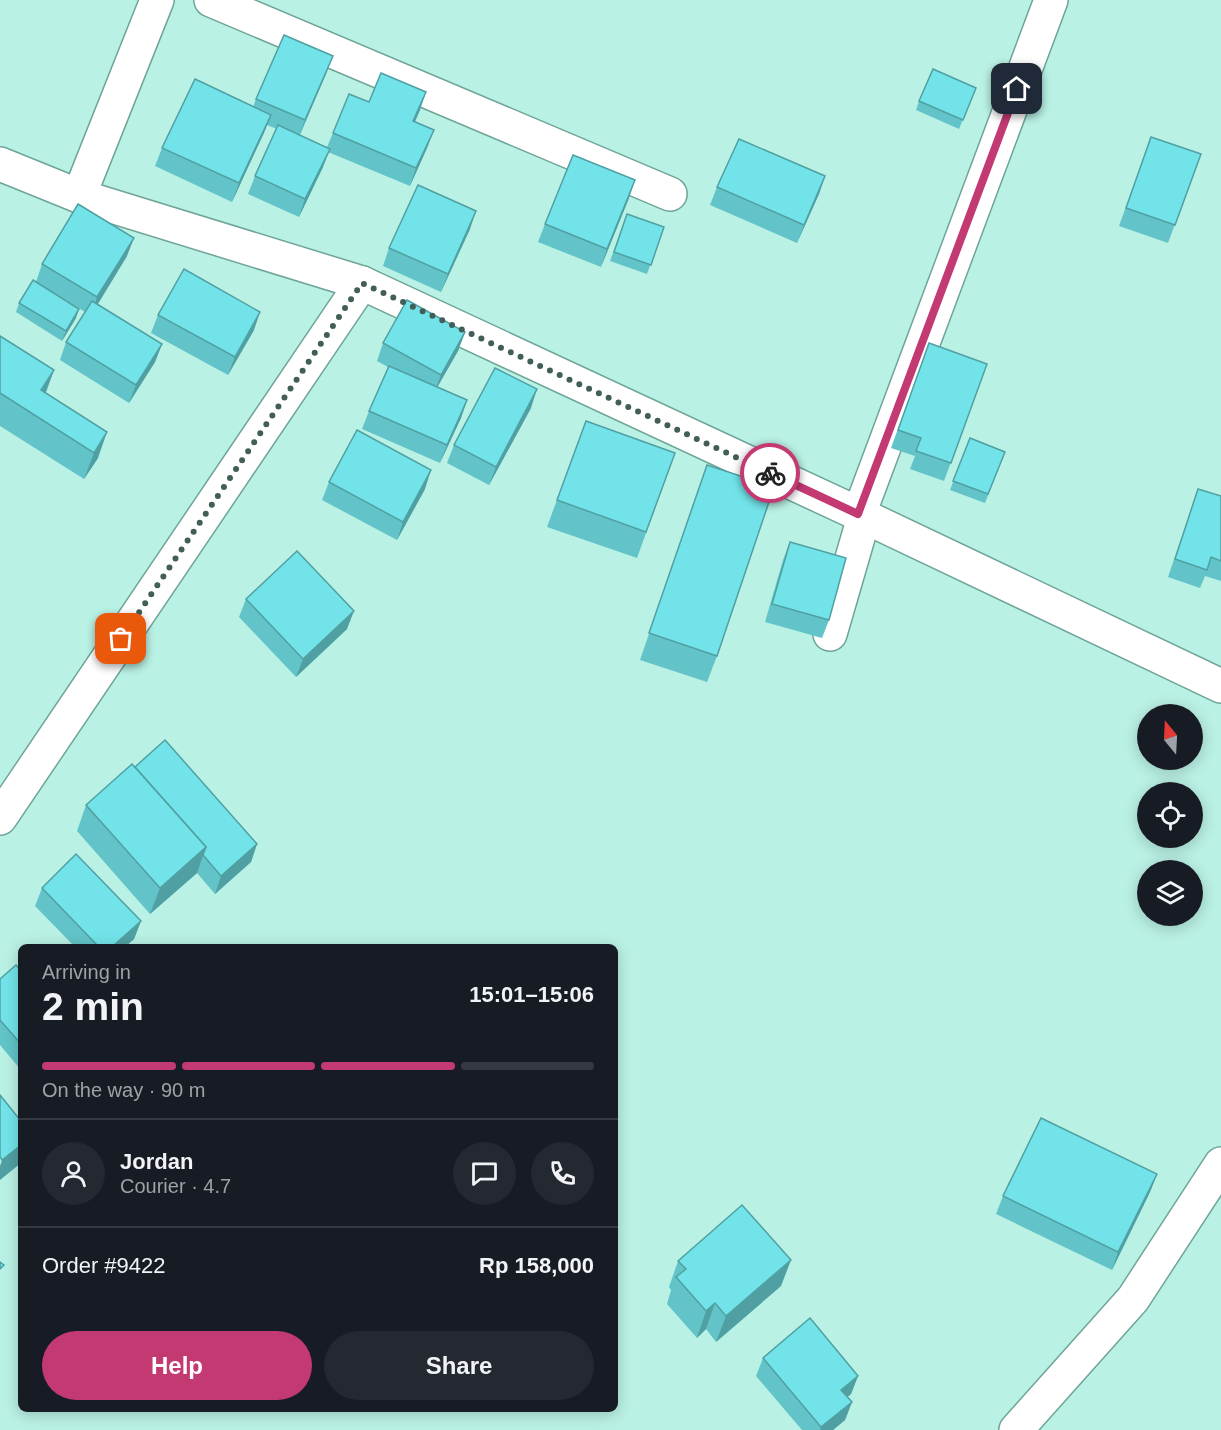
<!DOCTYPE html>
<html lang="en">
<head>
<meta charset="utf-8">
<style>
	:root { --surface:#171b24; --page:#242831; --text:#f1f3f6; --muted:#9ea1a6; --line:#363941; --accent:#c33972 }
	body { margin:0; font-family:Helvetica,sans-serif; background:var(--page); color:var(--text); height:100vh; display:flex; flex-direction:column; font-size:22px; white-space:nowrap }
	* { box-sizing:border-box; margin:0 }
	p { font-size:20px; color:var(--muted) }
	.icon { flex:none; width:33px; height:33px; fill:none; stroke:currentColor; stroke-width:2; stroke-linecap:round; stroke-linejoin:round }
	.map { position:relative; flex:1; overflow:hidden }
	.sheet { position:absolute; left:18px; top:944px; width:600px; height:468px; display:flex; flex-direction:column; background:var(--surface); border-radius:9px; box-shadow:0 3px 15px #0003 }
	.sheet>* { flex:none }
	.needle { width:39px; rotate:342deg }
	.fabs { position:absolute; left:1137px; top:704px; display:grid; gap:12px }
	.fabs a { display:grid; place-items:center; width:66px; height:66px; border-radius:50%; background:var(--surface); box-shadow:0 3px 15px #0003; font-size:30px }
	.pin { position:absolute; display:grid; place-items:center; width:51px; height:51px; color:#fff; margin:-26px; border-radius:12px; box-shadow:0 3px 9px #0006 }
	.courier { position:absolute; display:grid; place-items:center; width:60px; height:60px; margin:-30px; border:4px solid #c33972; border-radius:50%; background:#fff; color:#222; box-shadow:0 2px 8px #0007 }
	.head em { font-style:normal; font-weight:600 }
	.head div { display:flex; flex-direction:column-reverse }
	.head { display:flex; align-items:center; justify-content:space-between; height:102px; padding:0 24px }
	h1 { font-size:39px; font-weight:600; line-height:45px }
	.bar { display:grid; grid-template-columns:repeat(4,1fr); gap:9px 6px; align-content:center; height:72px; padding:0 24px }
	.bar i { height:8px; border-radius:4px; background:var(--line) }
	.bar .current { background:var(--accent) }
	.bar p { grid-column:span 4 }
	.line { display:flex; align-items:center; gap:15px; padding:0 24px; border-top:2px solid var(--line) }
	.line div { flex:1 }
	.round { display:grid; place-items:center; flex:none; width:63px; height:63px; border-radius:32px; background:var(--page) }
	.action { display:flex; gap:12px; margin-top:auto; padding:12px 24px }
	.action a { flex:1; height:69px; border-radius:36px; background:var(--accent); color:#fff; font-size:24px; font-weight:600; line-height:69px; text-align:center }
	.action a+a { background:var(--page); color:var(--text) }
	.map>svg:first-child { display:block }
</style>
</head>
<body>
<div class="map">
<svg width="1221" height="1430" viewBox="0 0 1221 1430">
	<rect width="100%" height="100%" fill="#baf1e5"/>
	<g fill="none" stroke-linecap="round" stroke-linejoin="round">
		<defs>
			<g id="minor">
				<path d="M211 0 670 194"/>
				<path d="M0 164 79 196 362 283 859 514 1221 686"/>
				<path d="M79 196 157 0"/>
				<path d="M859 514 1051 0"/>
				<path d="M830 634 864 517"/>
				<path d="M0 818 362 283"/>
				<path d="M1016 1430 1133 1299 1221 1164"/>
			</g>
		</defs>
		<!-- minor casing -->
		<use href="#minor" stroke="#6fa498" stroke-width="36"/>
		<!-- minor -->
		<use href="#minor" stroke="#fff" stroke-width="33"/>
	</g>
	<!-- wall -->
	<g fill="#62c4c8">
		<path d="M326 74 300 135 327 147 333 133 369 102 420 110 415 122 434 130 427 148 410 186 328 152 323 167 299 217 248 194 255 176 277 129 267 125 232 202 155 166 162 148 253 107 256 99Z"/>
		<path d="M976 88 959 129 916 110 919 101Z"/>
		<path d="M1151 137 1201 154 1168 243 1119 226Z"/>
		<path d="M825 176 819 194 797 243 710 205 717 187Z"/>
		<path d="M629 198 601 267 538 242 545 224Z"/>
		<path d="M627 214 664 227 647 274 610 261Z"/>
		<path d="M470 229 441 292 383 266 389 248Z"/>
		<path d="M127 256 98 304 162 344 155 362 129 403 60 360 66 342 85 312 36 282 42 264Z"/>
		<path d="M19 303 76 318 62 341 16 312Z"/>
		<path d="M158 315 254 330 228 375 151 333Z"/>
		<path d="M465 332 458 351 437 387 467 400 461 418 440 463 362 429 369 411 388 367 377 361 383 343Z"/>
		<path d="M0 336 54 370 46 393 98 458 84 479 0 426Z"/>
		<path d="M929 343 987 364 944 481 910 469 915 456 891 448Z"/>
		<path d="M531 408 489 485 447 463 454 445Z"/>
		<path d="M586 421 675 453 637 558 547 527Z"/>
		<path d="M970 438 1005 452 985 503 950 490Z"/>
		<path d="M329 482 425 489 397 540 322 500Z"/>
		<path d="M1198 489 1221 496V581L1205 576 1200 588 1168 577Z"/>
		<path d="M698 491 717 656 707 682 640 660Z"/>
		<path d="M790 542 829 620 822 638 765 622 783 560Z"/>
		<path d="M246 599 347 629 296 677 239 617Z"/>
		<path d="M135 767 257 844 251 862 215 894 197 873 150 914 77 831 86 805Z"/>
		<path d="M42 888 141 921 134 939 126 946H74L35 906Z"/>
		<path d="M21 971V1070L0 1045V979Z"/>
		<path d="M1157 1174 1150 1192 1112 1270 996 1214 1003 1196Z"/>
		<path d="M678 1261 781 1286 716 1342 706 1329 697 1338 667 1304 671 1290 669 1287Z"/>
		<path d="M763 1358 858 1376 851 1394 847 1397 852 1402 845 1420 833 1430H802L756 1376Z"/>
	</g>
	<!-- shaded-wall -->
	<g fill="#50a0a3">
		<path d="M333 56 326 74 298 138 305 120Z"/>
		<path d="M426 92 420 110 407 139 413 121Z"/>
		<path d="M271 115 264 133 232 202 239 183Z"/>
		<path d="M434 130 427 148 410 186 416 168Z"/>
		<path d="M330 149 323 167 299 217 305 199Z"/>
		<path d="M825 176 819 194 797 243 804 225Z"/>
		<path d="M635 180 629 198 601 267 607 249Z"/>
		<path d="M476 211 470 229 441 292 448 274Z"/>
		<path d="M134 238 127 256 91 315 97 297Z"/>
		<path d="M79 309 76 318 62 341 66 331Z"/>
		<path d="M260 312 254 330 228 375 235 357Z"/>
		<path d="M465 332 458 351 434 393 441 375Z"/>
		<path d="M162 344 155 362 129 403 136 385Z"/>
		<path d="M54 370 44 396 32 416 41 390Z"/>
		<path d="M537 389 531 408 489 485 496 467Z"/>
		<path d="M467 400 461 418 440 463 447 445Z"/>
		<path d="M107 432 98 458 84 479 94 453Z"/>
		<path d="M431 470 425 489 397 540 403 522Z"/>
		<path d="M354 611 347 629 296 677 303 659Z"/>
		<path d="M257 844 251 862 215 894 221 876Z"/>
		<path d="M206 847 197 873 150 914 160 888Z"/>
		<path d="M141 921 134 939 126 946H113Z"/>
		<path d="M21 1145V1163L0 1180V1166L2 1160Z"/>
		<path d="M1157 1174 1150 1192 1112 1270 1118 1252Z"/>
		<path d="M791 1260 781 1286 716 1342 726 1316Z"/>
		<path d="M715 1303 706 1329 697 1338 706 1311Z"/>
		<path d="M858 1376 851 1394 834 1408 841 1390Z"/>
		<path d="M852 1402 845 1420 833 1430H820L821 1427Z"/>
	</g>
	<!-- building -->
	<g fill="#72e4e9" stroke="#50a0a3" stroke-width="1.5">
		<path d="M284 35 333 56 305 120 256 99Z"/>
		<path d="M933 69 976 88 963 120 919 101Z"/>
		<path d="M381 73 426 92 413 121 434 130 416 168 333 133 349 94 369 102Z"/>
		<path d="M195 79 271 115 239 183 162 148Z"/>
		<path d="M278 125 330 149 305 199 255 176Z"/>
		<path d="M1151 137 1201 154 1175 225 1126 208Z"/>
		<path d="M739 139 825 176 804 225 717 187Z"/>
		<path d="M573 155 635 180 607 249 545 224Z"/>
		<path d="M418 185 476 211 448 274 389 248Z"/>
		<path d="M78 204 134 238 97 297 42 264Z"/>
		<path d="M627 214 664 227 651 265 614 252Z"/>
		<path d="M184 269 260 312 235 357 158 315Z"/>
		<path d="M33 280 79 309 66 331 19 303Z"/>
		<path d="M407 300 465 332 441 375 383 343Z"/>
		<path d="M92 301 162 344 136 385 66 342Z"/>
		<path d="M0 336 54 370 41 390 107 432 94 453 0 393Z"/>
		<path d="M929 343 987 364 951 463 916 451 921 438 898 430Z"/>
		<path d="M389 366 467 400 447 445 369 411Z"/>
		<path d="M495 368 537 389 496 467 454 445Z"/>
		<path d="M586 421 675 453 646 532 557 500Z"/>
		<path d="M357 430 431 470 403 522 329 482Z"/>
		<path d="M970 438 1005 452 988 494 953 481Z"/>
		<path d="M707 465 774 487 717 656 649 633Z"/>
		<path d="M1198 489 1221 496V561L1211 557 1207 570 1175 559Z"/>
		<path d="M790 542 846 558 829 620 772 604Z"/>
		<path d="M297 551 354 611 303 659 246 599Z"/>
		<path d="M165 740 257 844 221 876 203 855 206 847 135 767Z"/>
		<path d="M132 764 206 847 160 888 86 805Z"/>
		<path d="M76 854 141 921 113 946H98L42 888Z"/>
		<path d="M16 965 21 971V1044L0 1020V979Z"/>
		<path d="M0 1095 21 1121V1145L2 1160 0 1157Z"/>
		<path d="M1041 1118 1157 1174 1118 1252 1003 1196Z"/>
		<path d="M742 1205 791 1260 726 1316 715 1303 706 1311 676 1277 686 1269 678 1261Z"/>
		<path d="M0 1262 4 1265 0 1269Z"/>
		<path d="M810 1318 858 1376 841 1390 852 1402 821 1427 763 1358Z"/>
	</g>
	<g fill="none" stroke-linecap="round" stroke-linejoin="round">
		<!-- done -->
		<path stroke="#415e58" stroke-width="6" stroke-dasharray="0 10.8" d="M121 639 362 283 770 473"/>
		<!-- route -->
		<path stroke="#c33972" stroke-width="8" d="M770 473 858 514 1017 89"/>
	</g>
</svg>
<div class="fabs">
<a><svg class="needle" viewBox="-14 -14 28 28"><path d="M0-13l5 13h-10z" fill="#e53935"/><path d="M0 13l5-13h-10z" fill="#9ea1a6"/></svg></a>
<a><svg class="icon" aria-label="locate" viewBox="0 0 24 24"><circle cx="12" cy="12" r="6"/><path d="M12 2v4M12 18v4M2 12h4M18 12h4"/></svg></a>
<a><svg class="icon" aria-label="layers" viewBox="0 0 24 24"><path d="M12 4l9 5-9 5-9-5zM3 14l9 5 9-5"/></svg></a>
</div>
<div class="pin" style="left:121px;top:639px;background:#ea580c"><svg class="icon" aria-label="bag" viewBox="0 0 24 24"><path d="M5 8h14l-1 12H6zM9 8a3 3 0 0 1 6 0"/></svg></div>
<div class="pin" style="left:1017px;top:89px;background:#1f2937"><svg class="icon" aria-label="home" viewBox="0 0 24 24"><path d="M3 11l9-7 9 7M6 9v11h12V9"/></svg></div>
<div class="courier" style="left:770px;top:473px"><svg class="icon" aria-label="bike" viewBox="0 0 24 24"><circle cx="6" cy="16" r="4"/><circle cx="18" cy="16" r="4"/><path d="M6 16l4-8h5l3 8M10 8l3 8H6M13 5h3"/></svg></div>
<section class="sheet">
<div class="head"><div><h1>2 min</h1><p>Arriving in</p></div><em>15:01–15:06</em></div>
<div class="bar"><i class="current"></i><i class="current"></i><i class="current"></i><i></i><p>On the way · 90 m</p></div>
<div class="line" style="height:108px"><a class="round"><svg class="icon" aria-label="person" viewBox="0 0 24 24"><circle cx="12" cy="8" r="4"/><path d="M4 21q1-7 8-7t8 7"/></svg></a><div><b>Jordan</b><p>Courier · 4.7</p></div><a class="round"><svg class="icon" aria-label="chat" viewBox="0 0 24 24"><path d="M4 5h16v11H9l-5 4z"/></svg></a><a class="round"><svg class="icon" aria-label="phone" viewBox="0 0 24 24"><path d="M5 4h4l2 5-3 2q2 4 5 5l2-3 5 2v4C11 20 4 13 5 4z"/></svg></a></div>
<div class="line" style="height:78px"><div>Order #9422</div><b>Rp 158,000</b></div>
<div class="action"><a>Help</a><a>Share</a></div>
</section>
</div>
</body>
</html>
